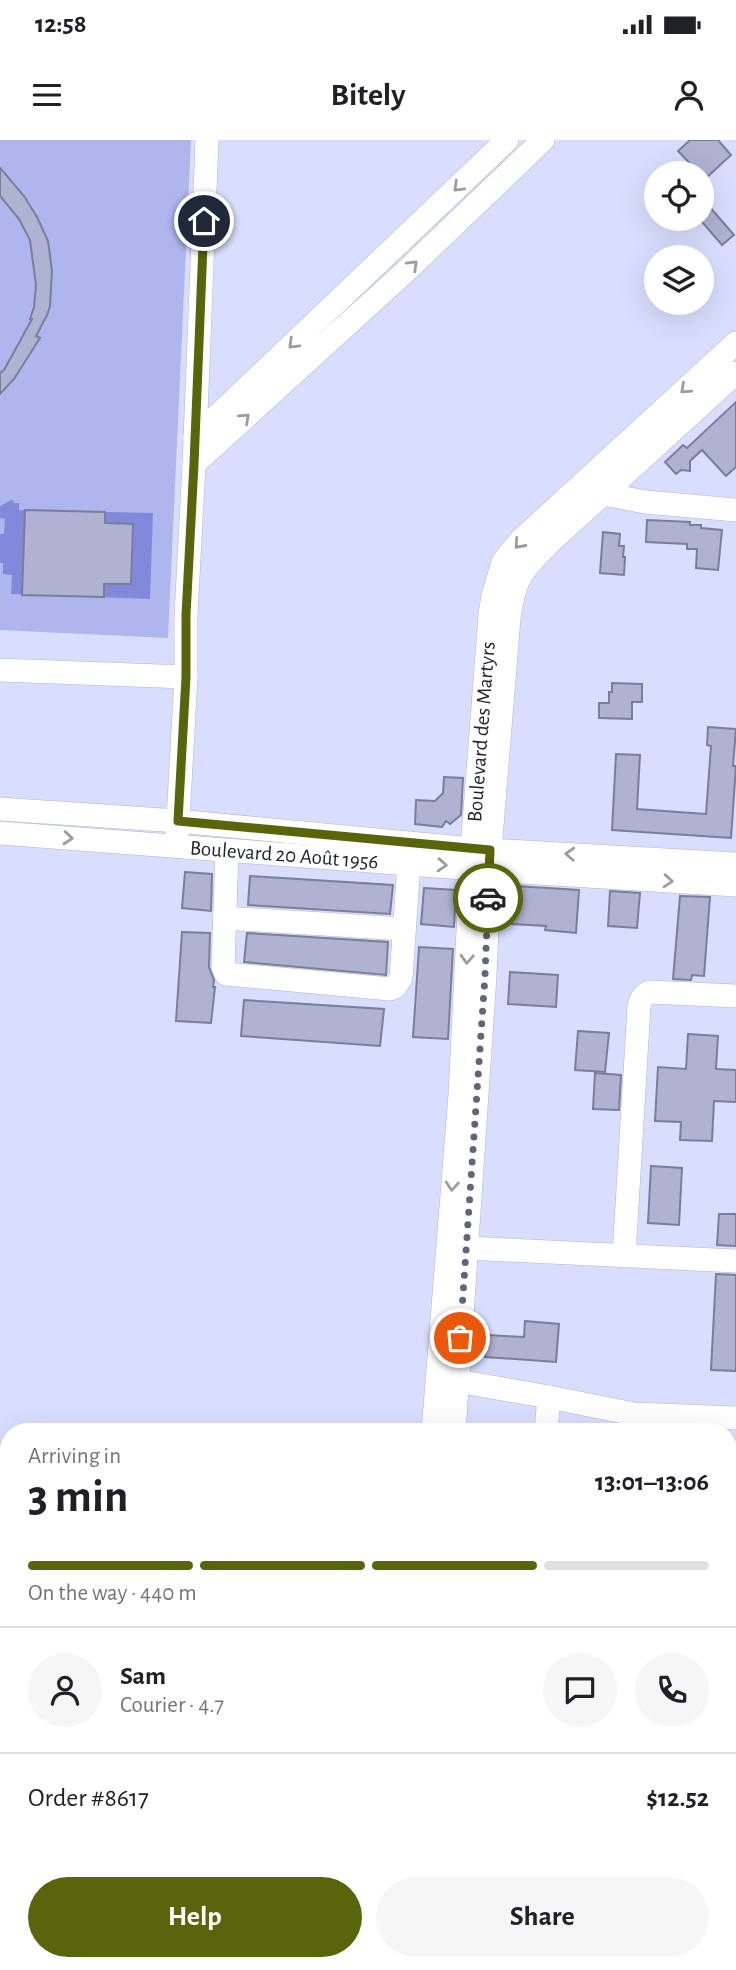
<!DOCTYPE html>
<html lang="en">
<head>
<meta charset="utf-8">
<style>
	:root { --surface:#fff; --page:#f6f6f6; --text:#202124; --muted:#757577; --line:#e0e0e0; --accent:#58650a }
	body { margin:0; font-family:"Alegreya Sans",sans-serif; background:var(--page); color:var(--text); height:100vh; display:flex; flex-direction:column; font-size:26px; white-space:nowrap }
	* { box-sizing:border-box; margin:0 }
	p { font-size:23px; color:var(--muted) }
	.icon { flex:none; width:38px; height:38px; fill:none; stroke:currentColor; stroke-width:2; stroke-linecap:round; stroke-linejoin:round }
	.map { position:relative; flex:1; overflow:hidden }
	.drawer { position:absolute; left:0px; top:1283px; width:737px; height:548px; display:flex; flex-direction:column; background:var(--surface); border-radius:28px 28px 0 0; box-shadow:0 7px 28px #0002 }
	.drawer>* { flex:none }
	.buttons { position:absolute; left:644px; top:21px; display:grid; gap:14px }
	.buttons a { display:grid; place-items:center; width:70px; height:70px; border-radius:50%; background:var(--surface); box-shadow:0 7px 28px #0002; font-size:35px }
	.pin { position:absolute; display:grid; place-items:center; width:60px; height:60px; color:#fff; margin:-30px; border:4px solid #fff; border-radius:50%; box-shadow:0 2px 7px #0007 }
	.courier { position:absolute; display:grid; place-items:center; width:70px; height:70px; margin:-35px; border:5px solid #58650a; border-radius:50%; background:#fff; color:#222; box-shadow:0 2px 9px #0007 }
	.overview em { font-style:normal; font-weight:700 }
	.overview div { display:flex; flex-direction:column-reverse }
	.overview { display:flex; align-items:center; justify-content:space-between; height:119px; padding:0 28px }
	h1 { font-size:46px; font-weight:700; line-height:52px }
	.bar { display:grid; grid-template-columns:repeat(4,1fr); gap:10px 7px; align-content:center; height:84px; padding:0 28px }
	.bar i { height:9px; border-radius:5px; background:var(--line) }
	.bar .current { background:var(--accent) }
	.bar p { grid-column:span 4 }
	.line { display:flex; align-items:center; gap:18px; padding:0 28px; border-top:2px solid var(--line) }
	.line div { flex:1 }
	.round { display:grid; place-items:center; flex:none; width:74px; height:74px; border-radius:37px; background:var(--page) }
	.button { display:flex; gap:14px; margin-top:auto; padding:14px 28px }
	.button a { flex:1; height:80px; border-radius:42px; background:var(--accent); color:#fff; font-size:28px; font-weight:700; line-height:80px; text-align:center }
	.button a+a { background:var(--page); color:var(--text) }
	.status { display:flex; justify-content:space-between; align-items:center; height:49px; padding:0 35px; background:var(--surface); direction:ltr }
	.status svg { height:19px; fill:currentColor }
	header { display:flex; justify-content:space-between; align-items:center; height:91px; padding:0 28px; background:var(--surface); font-size:32px; font-weight:700 }
	.map>svg:first-child { display:block }
</style>
</head>
<body>
<div class="status"><b>12:58</b><svg viewBox="0 0 49 12"><path d="M0 12V9h3v3zM5 12V6h3v6zM10 12V3h3v9zM15 12V0h3v12zM26 1h20v11H26zM47 4h2v5h-2z"/></svg></div>
<header><svg class="icon" aria-label="menu" viewBox="0 0 24 24"><path d="M4 6h16M4 12h16M4 18h16"/></svg>Bitely<svg class="icon" aria-label="person" viewBox="0 0 24 24"><circle cx="12" cy="8" r="4"/><path d="M4 21q1-7 8-7t8 7"/></svg></header>
<div class="map">
<svg width="736" height="1830" viewBox="0 0 736 1830">
	<rect width="100%" height="100%" fill="#dadefe"/>
	<!-- green -->
	<path fill="#afb6ee" d="M0 0H191L168 498 0 490Z"/>
	<!-- water -->
	<path fill="#8289db" d="M11 360H13L14 363H19V370L153 373 150 459 11 454 12 435 3 434V423H0V394H4L5 379 0 378V366Z"/>
	<!-- building -->
	<g fill="#afb3d1" stroke="#7a7e9b" stroke-width="2">
		<path d="M690 0H718L731 15 705 39 702 33H699L678 11Z"/>
		<path d="M0 28 24 56 37 77 48 101 52 131 50 166 47 175 36 196 40 198 14 239 0 254V233L4 230 32 179H30L34 167 36 145 30 100 19 79 0 56Z"/>
		<path d="M702 58 734 95 722 105 702 82Z"/>
		<path d="M736 262V327L726 336 702 310 690 321V331L681 330 676 334 665 322 683 305 687 308Z"/>
		<path d="M25 370 105 372V383L133 384 131 444H104V457L22 455Z"/>
		<path d="M647 380 690 382V385H701V388L722 390 718 430 696 428 697 409H687V404L646 402Z"/>
		<path d="M603 392 620 394 619 406H624L623 417H625L624 435 600 433Z"/>
		<path d="M612 543 642 544V562H632V579L599 578V563H609V552H612Z"/>
		<path d="M708 587 736 589 733 626H736L731 698 612 690 616 614 640 615 637 669 706 674 711 606 707 605Z"/>
		<path d="M444 637 463 638 461 675 450 684 446 681 442 687 415 684 416 660 435 661 443 653Z"/>
		<path d="M185 732 212 734 211 771 182 768Z"/>
		<path d="M250 736 393 745 390 774 248 765Z"/>
		<path d="M515 746 579 750 576 793 545 790 546 786 512 784Z"/>
		<path d="M424 748 456 750 454 787 421 784Z"/>
		<path d="M610 751 640 753 637 788 608 786Z"/>
		<path d="M680 756 710 757 704 836 692 835 691 840 673 839Z"/>
		<path d="M182 792 210 793 209 827 214 840 213 847H215L211 883 176 881Z"/>
		<path d="M247 793 388 802 386 835 244 822Z"/>
		<path d="M419 807 453 809 448 899 413 897Z"/>
		<path d="M510 832 558 835 556 867 508 864Z"/>
		<path d="M244 860 384 869 380 906 241 896Z"/>
		<path d="M578 891 609 893 605 932 575 930Z"/>
		<path d="M688 894 718 896 716 929 736 930V962L714 961 712 1001 680 1000 681 982 655 981 658 927 686 929Z"/>
		<path d="M595 933 621 935 619 970 593 969Z"/>
		<path d="M651 1026 682 1028 679 1085 648 1083Z"/>
		<path d="M719 1074H736V1106L717 1105Z"/>
		<path d="M716 1134 736 1135V1231L711 1230Z"/>
		<path d="M525 1181 559 1184 556 1222 485 1217 487 1195 524 1197Z"/>
	</g>
	<g fill="none" stroke-linecap="round" stroke-linejoin="round">
		<defs>
			<g id="minor">
				<path d="M195 297 507 0"/>
				<path d="M194 324 405 132 543 0"/>
				<path d="M595 348 604 354 645 362 736 370"/>
				<path d="M0 530 186 537"/>
				<path d="M0 669 178 681 472 709 736 724"/>
				<path id="s1" d="M0 693 489 730 736 745"/>
				<path d="M177 697 186 537V475L194 324 207 0"/>
				<path d="M227 711 223 827 226 834 390 849 395 847 401 838 409 723"/>
				<path d="M224 778 404 789"/>
				<path d="M466 1108 736 1121"/>
				<path d="M624 1116 639 866C641 859 643 855 649 852L736 856"/>
				<path d="M457 1241 549 1257 634 1274 736 1278"/>
				<path id="s2" d="M433 1292 460 955 472 709 490 475 493 456 503 422 521 400 736 203"/>
				<path d="M454 1292 485 836 490 710 509 478C514 439 521 431 548 404L736 233"/>
				<path d="M546 1292 549 1257"/>
				<path d="M728 1411 736 1412"/>
				<path d="M728 1477H736"/>
				<path d="M728 1555 736 1568"/>
				<path d="M728 1603H736"/>
				<path d="M728 1705H736"/>
				<path d="M615 1822 616 1830"/>
				<path d="M267 1830 268 1822"/>
			</g>
			<g id="major">
				<path d="M0 1718 9 1723"/>
				<path d="M728 1789 736 1788"/>
			</g>
		</defs>
		<!-- minor casing -->
		<use href="#minor" stroke="#b0b5d3" stroke-width="24"/>
		<!-- major casing -->
		<use href="#major" stroke="#b0b5d3" stroke-width="30"/>
		<!-- minor -->
		<use href="#minor" stroke="#fff" stroke-width="23"/>
		<!-- major -->
		<use href="#major" stroke="#fff" stroke-width="28"/>
	</g>
	<!-- one-way arrows -->
	<defs><path id="oneway-chevron" d="M-2-3.5L2.5 0L-2 3.5" fill="none" stroke-width="1.6" stroke-linecap="round" stroke-linejoin="round" transform="scale(1.75)"/></defs>
	<g stroke="#9c9ca1">
		<use href="#oneway-chevron" transform="translate(458 47) rotate(136)"/>
		<use href="#oneway-chevron" transform="translate(413 125) rotate(-44)"/>
		<use href="#oneway-chevron" transform="translate(293 204) rotate(136)"/>
		<use href="#oneway-chevron" transform="translate(685 249) rotate(138)"/>
		<use href="#oneway-chevron" transform="translate(245 278) rotate(-42)"/>
		<use href="#oneway-chevron" transform="translate(519 404) rotate(132)"/>
		<use href="#oneway-chevron" transform="translate(68 698) rotate(5)"/>
		<use href="#oneway-chevron" transform="translate(570 714) rotate(-177)"/>
		<use href="#oneway-chevron" transform="translate(442 725) rotate(4)"/>
		<use href="#oneway-chevron" transform="translate(668 741) rotate(4)"/>
		<use href="#oneway-chevron" transform="translate(467 819) rotate(93)"/>
		<use href="#oneway-chevron" transform="translate(452 1046) rotate(95)"/>
	</g>
	<g fill="none" stroke-linecap="round" stroke-linejoin="round">
		<!-- done -->
		<path stroke="#626577" stroke-width="7" stroke-dasharray="0 12.6" d="M460 1198 485 836 488 758"/>
		<!-- route -->
		<path stroke="#58650a" stroke-width="9" d="M204 81 194 324 186 475V537L178 681 490 710 488 758"/>
	</g>
	<g text-anchor="middle" dominant-baseline="central" stroke-width="5" stroke-linejoin="round" paint-order="stroke">
		<!-- street labels -->
		<g font-size="21" fill="#22242f" stroke="#dadefe">
			<text stroke="none"><textPath href="#s2" startOffset="702">Boulevard des Martyrs</textPath></text>
			<text stroke="none"><textPath href="#s1" startOffset="285">Boulevard 20 Août 1956</textPath></text>
		</g>
	</g>
</svg>
<div class="buttons">
<a><svg class="icon" aria-label="locate" viewBox="0 0 24 24"><circle cx="12" cy="12" r="6"/><path d="M12 2v4M12 18v4M2 12h4M18 12h4"/></svg></a>
<a><svg class="icon" aria-label="layers" viewBox="0 0 24 24"><path d="M12 4l9 5-9 5-9-5zM3 14l9 5 9-5"/></svg></a>
</div>
<div class="pin" style="left:460px;top:1198px;background:#ea580c"><svg class="icon" aria-label="bag" viewBox="0 0 24 24"><path d="M5 8h14l-1 12H6zM9 8a3 3 0 0 1 6 0"/></svg></div>
<div class="pin" style="left:204px;top:81px;background:#1f2937"><svg class="icon" aria-label="home" viewBox="0 0 24 24"><path d="M3 11l9-7 9 7M6 9v11h12V9"/></svg></div>
<div class="courier" style="left:488px;top:758px"><svg class="icon" aria-label="car" viewBox="0 0 24 24"><path d="M5 17H2v-5l4-1 3-4h7l3 4 3 1v5h-3M9 17h6M6 11h13"/><circle cx="7" cy="17" r="2"/><circle cx="17" cy="17" r="2"/></svg></div>
<section class="drawer">
<div class="overview"><div><h1>3 min</h1><p>Arriving in</p></div><em>13:01–13:06</em></div>
<div class="bar"><i class="current"></i><i class="current"></i><i class="current"></i><i></i><p>On the way · 440 m</p></div>
<div class="line" style="height:126px"><a class="round"><svg class="icon" aria-label="person" viewBox="0 0 24 24"><circle cx="12" cy="8" r="4"/><path d="M4 21q1-7 8-7t8 7"/></svg></a><div><b>Sam</b><p>Courier · 4.7</p></div><a class="round"><svg class="icon" aria-label="chat" viewBox="0 0 24 24"><path d="M4 5h16v11H9l-5 4z"/></svg></a><a class="round"><svg class="icon" aria-label="phone" viewBox="0 0 24 24"><path d="M5 4h4l2 5-3 2q2 4 5 5l2-3 5 2v4C11 20 4 13 5 4z"/></svg></a></div>
<div class="line" style="height:91px"><div>Order #8617</div><b>$12.52</b></div>
<div class="button"><a>Help</a><a>Share</a></div>
</section>
</div>
</body>
</html>
